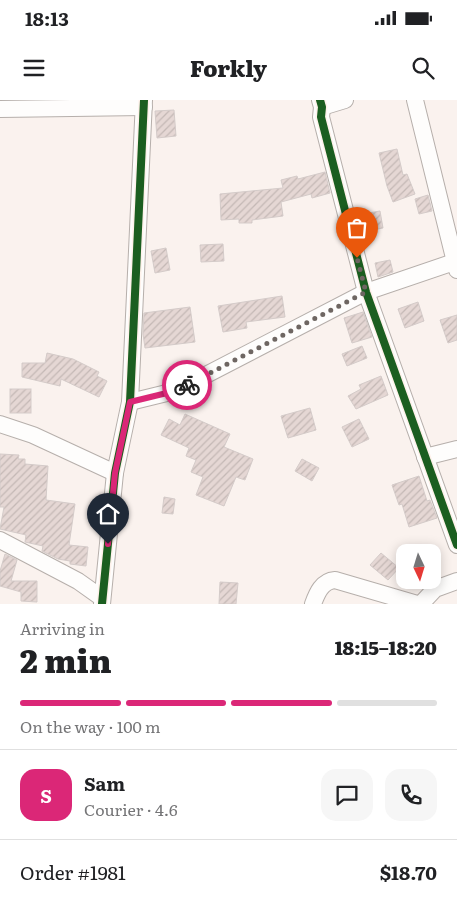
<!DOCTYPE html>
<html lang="en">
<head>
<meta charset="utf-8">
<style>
	:root { --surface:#fff; --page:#f6f6f6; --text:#202124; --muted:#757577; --line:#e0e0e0; --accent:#db2777 }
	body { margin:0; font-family:Literata,serif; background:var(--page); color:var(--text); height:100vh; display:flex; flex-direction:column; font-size:19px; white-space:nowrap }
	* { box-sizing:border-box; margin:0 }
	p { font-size:16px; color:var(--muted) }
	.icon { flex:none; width:28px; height:28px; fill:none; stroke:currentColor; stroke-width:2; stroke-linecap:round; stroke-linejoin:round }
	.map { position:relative; height:504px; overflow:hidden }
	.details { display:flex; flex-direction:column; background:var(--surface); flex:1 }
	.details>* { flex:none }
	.needle { width:32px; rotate:176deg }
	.fabs { position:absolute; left:396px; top:444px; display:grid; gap:10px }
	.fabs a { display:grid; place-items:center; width:45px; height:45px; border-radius:10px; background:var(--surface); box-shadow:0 2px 12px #0003; font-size:25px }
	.pin { position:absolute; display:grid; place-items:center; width:42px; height:42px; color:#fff; margin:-51px -21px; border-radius:50% 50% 50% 0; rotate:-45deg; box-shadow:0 0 5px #0007 }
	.pin .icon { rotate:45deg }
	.courier { position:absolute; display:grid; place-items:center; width:50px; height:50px; margin:-25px; border:4px solid #db2777; border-radius:50%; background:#fff; color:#222; box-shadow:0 1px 6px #0007 }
	.summary em { font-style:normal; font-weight:800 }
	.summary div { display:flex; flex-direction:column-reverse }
	.summary { display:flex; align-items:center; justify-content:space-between; height:85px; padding:0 20px }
	h1 { font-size:32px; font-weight:800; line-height:38px }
	.bar { display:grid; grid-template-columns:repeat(4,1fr); gap:8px 5px; align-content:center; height:60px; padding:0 20px }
	.bar i { height:6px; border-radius:4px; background:var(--line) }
	.bar .on { background:var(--accent) }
	.bar p { grid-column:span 4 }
	.line { display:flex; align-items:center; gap:12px; padding:0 20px; border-top:1px solid var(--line) }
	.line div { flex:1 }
	.round { display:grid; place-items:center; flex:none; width:52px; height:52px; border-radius:15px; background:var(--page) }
	.status { display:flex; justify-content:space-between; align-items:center; height:35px; padding:0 25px; background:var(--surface); direction:ltr }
	.status svg { height:14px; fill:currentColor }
	header { display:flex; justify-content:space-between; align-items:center; height:65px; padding:0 20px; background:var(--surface); font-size:22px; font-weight:800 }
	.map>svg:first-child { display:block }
</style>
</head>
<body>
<div class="status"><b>18:13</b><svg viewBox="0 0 49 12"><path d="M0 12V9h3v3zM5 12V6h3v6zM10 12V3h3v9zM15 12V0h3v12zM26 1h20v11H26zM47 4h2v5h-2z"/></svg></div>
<header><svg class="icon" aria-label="menu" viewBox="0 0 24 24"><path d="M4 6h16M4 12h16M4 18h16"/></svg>Forkly<svg class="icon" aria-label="search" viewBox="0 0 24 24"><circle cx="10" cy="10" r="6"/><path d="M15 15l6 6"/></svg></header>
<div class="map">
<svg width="457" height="504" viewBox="0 0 457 504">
	<defs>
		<pattern id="building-hatch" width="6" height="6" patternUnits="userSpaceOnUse" patternTransform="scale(1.25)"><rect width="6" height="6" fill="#e5d7d4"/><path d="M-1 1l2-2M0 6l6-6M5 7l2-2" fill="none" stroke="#c4b8b5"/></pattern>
	</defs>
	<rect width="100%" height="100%" fill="#faf2ee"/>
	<!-- building -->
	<g fill="url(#building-hatch)" stroke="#d4cbc9">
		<path d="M174 10 176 36 157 38 155 11Z"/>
		<path d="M397 49 403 75 407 74 415 94 393 102 387 86 379 53Z"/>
		<path d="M325 72 330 93 312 98 311 94 281 102 283 116 252 120V123H239V119L221 120 220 94 283 88 281 80 297 76 298 79Z"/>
		<path d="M428 95 432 111 419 114 415 99Z"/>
		<path d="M380 111 383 128 361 132 357 115Z"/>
		<path d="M223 144 224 161 201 162 200 145Z"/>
		<path d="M166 148 170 170 155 173 151 151Z"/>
		<path d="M390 160 393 172 378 177 375 163Z"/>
		<path d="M282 196 285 217 246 222 247 228 223 232 218 206Z"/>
		<path d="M418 202 424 221 405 228 398 209Z"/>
		<path d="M190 207 195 242 145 248 143 234 144 213Z"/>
		<path d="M363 212 372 237 352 243 344 218Z"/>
		<path d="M457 215V240L448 243 440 220Z"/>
		<path d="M362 246 367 258 347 266 342 254Z"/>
		<path d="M47 253 73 259 99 272 97 276 107 281 99 297 61 279 60 286 22 277V263H45Z"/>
		<path d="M381 276 388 295 356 309 348 296 361 289 359 285Z"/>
		<rect x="10" y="289" width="21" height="24"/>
		<path d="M310 308 316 330 288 338 281 316Z"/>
		<path d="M185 314 230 334 224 347 253 359 245 380 236 377 224 406 196 395 203 377 191 372 196 360 186 356 189 348 161 335 169 319 180 325Z"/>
		<path d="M359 319 369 339 352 347 342 327Z"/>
		<path d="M0 354 19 355 18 359H25V364L48 366 46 400 75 404 69 445 88 447 86 466 70 464V461L58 459 42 451 43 446 25 442 26 435 0 429 4 407H0Z"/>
		<path d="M302 359 319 368 312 381 295 371Z"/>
		<path d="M419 376 427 401 430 400 437 418 409 427 402 404 399 405 392 385Z"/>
		<path d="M164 397 175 399 173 414 162 413Z"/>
		<path d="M381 453 399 468 388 480 370 465Z"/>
		<path d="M5 454 17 460 11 481H37V502L21 501V492L0 486V471Z"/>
		<path d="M220 482 238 483 236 504H219Z"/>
	</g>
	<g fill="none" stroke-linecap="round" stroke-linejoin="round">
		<defs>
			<g id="minor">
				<path d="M320 0 322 7 321 17 366 192 457 445"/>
				<path d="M415 0 457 170"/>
				<path d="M322 7 345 0"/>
				<path d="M0 9 144 7"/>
				<path d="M130 302 175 291 366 192 457 161"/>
				<path d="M0 324 33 335 115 373"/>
				<path d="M425 357 457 349"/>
				<path d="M0 440 78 481 102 498"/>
				<path d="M102 504 115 373 130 302 144 0"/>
				<path d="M313 504C317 493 322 481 335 480L417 504"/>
				<path d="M421 504 435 489 457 481"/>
			</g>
		</defs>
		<!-- minor casing -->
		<use href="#minor" stroke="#b6afab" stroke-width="18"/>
		<!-- minor -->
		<use href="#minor" stroke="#fefdfc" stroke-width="16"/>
		<defs>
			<g id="cycleway">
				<path d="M320 0 322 7 321 17 366 192 457 445"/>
				<path d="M102 504 115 373 130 302 144 0"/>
			</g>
		</defs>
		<!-- cycleway casing -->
		<use href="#cycleway" stroke="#fef1ea" stroke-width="11"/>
		<!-- cycleway -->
		<use href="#cycleway" stroke="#1b5e20" stroke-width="8"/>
	</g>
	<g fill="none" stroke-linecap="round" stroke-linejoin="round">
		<!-- done -->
		<path stroke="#6e6662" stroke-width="5" stroke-dasharray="0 9" d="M187 285 366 192 357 158"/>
		<!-- route -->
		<path stroke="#db2777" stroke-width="6" d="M108 444 115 373 130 302 175 291 187 285"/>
	</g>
</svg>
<div class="fabs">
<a><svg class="needle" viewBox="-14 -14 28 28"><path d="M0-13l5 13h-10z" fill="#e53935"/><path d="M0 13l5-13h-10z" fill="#757577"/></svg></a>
</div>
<div class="pin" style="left:357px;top:158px;background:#ea580c"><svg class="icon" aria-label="bag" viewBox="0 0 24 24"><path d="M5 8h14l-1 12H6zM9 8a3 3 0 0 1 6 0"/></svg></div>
<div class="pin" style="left:108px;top:444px;background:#1f2937"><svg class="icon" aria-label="home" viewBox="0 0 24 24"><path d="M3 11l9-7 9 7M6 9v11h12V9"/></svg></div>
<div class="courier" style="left:187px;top:285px"><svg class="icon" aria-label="bike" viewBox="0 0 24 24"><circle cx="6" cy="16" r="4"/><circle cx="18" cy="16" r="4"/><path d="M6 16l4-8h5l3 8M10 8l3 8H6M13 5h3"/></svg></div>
</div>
<section class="details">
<div class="summary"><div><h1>2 min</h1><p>Arriving in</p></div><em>18:15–18:20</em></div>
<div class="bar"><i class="on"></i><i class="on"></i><i class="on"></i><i></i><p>On the way · 100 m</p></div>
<div class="line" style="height:90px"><b class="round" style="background:var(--accent);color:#fff">S</b><div><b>Sam</b><p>Courier · 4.6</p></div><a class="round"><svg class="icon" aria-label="chat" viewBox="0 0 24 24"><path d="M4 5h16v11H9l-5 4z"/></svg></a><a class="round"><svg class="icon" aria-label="phone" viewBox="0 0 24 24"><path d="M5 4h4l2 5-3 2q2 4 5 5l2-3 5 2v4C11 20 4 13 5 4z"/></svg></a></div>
<div class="line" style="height:65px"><div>Order #1981</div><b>$18.70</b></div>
</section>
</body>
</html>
